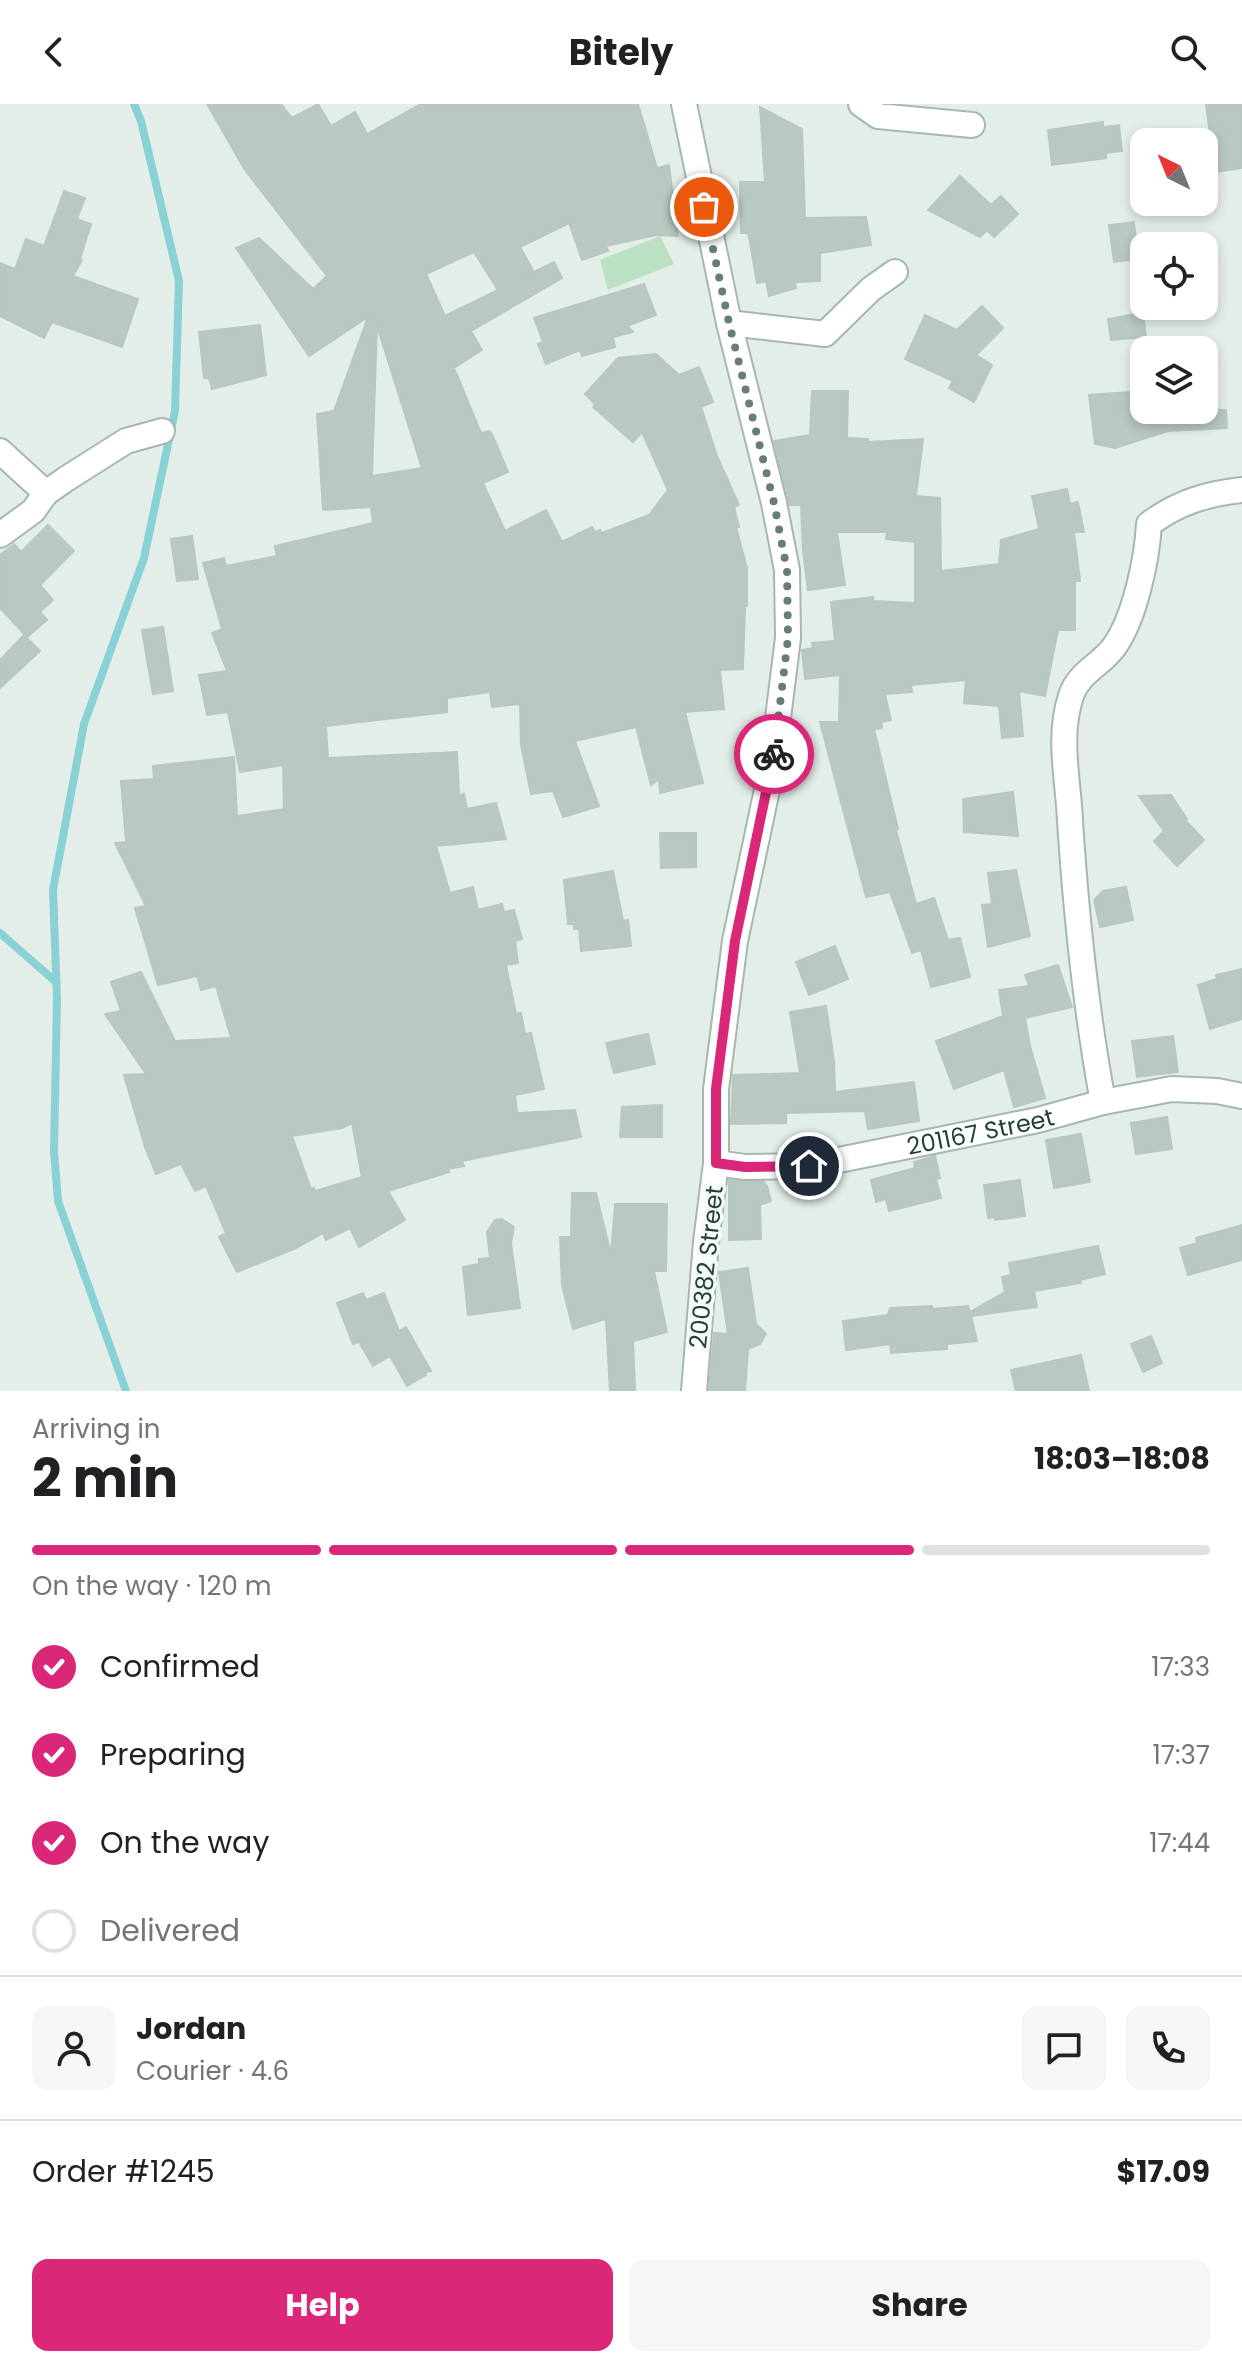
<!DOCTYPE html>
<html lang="en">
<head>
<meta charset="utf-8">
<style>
	:root { --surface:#fff; --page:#f6f6f6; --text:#202124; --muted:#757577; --line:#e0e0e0; --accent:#db2777 }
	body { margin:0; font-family:Poppins,sans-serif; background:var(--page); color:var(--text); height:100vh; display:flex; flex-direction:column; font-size:30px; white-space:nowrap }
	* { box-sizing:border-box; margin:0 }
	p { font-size:26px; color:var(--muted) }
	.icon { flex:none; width:44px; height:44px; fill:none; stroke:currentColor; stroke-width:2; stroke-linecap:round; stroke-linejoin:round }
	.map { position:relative; height:1287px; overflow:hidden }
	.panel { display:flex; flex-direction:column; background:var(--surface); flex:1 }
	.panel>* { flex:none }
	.needle { width:52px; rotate:317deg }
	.tools { position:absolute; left:1130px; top:24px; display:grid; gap:16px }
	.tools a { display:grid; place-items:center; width:88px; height:88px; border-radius:16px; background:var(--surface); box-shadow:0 4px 12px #0003; font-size:40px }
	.pin { position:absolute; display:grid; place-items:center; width:68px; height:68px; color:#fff; margin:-34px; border:4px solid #fff; border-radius:50%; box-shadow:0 2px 8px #0007 }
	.courier { position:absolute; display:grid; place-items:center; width:80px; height:80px; margin:-40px; border:6px solid #db2777; border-radius:50%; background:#fff; color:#222; box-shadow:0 2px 10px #0007 }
	.summary em { font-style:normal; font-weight:700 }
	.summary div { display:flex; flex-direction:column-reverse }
	.summary { display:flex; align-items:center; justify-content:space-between; height:136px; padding:0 32px }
	h1 { font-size:52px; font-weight:700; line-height:60px }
	.bar { display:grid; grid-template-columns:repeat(4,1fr); gap:12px 8px; align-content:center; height:96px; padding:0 32px }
	.bar i { height:10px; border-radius:6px; background:var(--line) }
	.bar .current { background:var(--accent) }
	.bar p { grid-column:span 4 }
	.line { display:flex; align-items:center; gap:20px; padding:0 32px; border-top:2px solid var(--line) }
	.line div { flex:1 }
	.round { display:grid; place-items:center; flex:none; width:84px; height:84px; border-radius:16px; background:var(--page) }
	ol { padding:0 32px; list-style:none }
	li { display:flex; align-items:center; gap:24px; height:88px }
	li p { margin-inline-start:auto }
	li .icon { padding:8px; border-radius:50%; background:var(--accent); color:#fff; stroke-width:4 }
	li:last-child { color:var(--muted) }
	li i { width:44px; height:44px; border:4px solid var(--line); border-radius:50% }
	.cta { display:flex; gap:16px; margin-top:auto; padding:16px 32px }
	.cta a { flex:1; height:92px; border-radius:16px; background:var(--accent); color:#fff; font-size:32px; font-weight:700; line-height:92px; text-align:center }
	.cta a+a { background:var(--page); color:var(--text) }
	header { display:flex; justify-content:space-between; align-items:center; height:104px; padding:0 32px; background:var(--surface); font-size:36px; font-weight:700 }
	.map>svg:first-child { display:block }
</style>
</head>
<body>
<header><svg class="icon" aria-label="back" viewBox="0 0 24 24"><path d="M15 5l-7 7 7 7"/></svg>Bitely<svg class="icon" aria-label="search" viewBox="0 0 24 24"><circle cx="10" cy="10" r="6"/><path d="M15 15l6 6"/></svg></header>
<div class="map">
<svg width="1242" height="1287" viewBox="0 0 1242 1287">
	<rect width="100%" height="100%" fill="#e4eee9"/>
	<!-- green -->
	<path fill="#bce0c2" d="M660 132 674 160 608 186 600 156Z"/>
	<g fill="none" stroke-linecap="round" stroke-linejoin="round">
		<!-- stream -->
		<g stroke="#8ad1d6" stroke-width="8">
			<path d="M0 829 56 878"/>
			<path d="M126 1287 58 1097 54 1047 57 895 53 786 84 620 144 454 175 307 179 177 141 17 134 0"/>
		</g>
	</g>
	<!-- building -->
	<g fill="#b9c9c1" stroke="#b6c8bf" stroke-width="2" fill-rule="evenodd">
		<path d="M207 0H281L292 14 318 0 331 22 355 8 367 30 421 0H638L657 64 669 61 678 132 656 131 606 142 608 147 582 156 569 119 520 143 533 166 527 169 528 171 554 158 562 174 471 227 482 246 454 264 481 329 489 327 492 330 508 368 483 379 505 427 546 406 562 438 592 423 595 428 600 426 602 429 649 411 668 386 642 328 633 338 593 303 595 300 585 290 618 254 656 250 679 271 699 263 713 298 701 303 717 352 739 401 734 403 739 423H736L747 464V502H745L743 565 720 566 724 605 685 608 703 679 660 689 659 675 651 681 636 623 575 637 599 702 563 713 553 687 531 690 521 641 520 600 492 603 490 588 447 594V608L326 622 328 654 457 648 459 691 464 690 467 705 496 699 506 735 436 742 450 789 473 783 478 806 502 800 504 808 514 806 522 835 515 837 518 859 506 861 516 910 521 909 525 930 531 929 544 985 515 991 517 1009 575 1006 581 1033 462 1057 464 1062 448 1065 449 1068 388 1087 405 1116 359 1143 350 1124 326 1136 323 1129 296 1144 237 1168 219 1133 226 1129 206 1082 195 1087 181 1060 156 1070 145 1043 124 971 146 970 105 910 121 907 111 878 141 868 175 937 231 934 216 882 201 886 197 872 158 881 135 804 146 802 115 739 126 738 121 677 154 675 153 662 234 653 237 712 284 705 283 661 240 668 228 608 207 611 199 571 227 567 212 529 222 525 203 459 224 454 226 462 277 452 275 442 373 419 371 403 323 406 317 310 334 307 368 213 309 252 236 144 259 134 313 185 327 172 245 66ZM474 148 498 186 445 212 426 170ZM377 222 422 364 372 372ZM352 1019 362 1073 315 1087 314 1084 311 1085 292 1032 342 1024Z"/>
		<path d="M1206 0H1241L1242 64 1215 68Z"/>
		<path d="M760 3 802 25 805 114 866 113 871 141 820 149V177L795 178 796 184 769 192 766 177 757 179 750 139 753 138H750L748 129H741L740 78H765Z"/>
		<path d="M1103 18V23L1119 21 1122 47 1106 49V54L1052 61 1048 26Z"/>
		<path d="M960 72 991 101 1001 92 1018 110 994 133 987 126 980 133 928 106Z"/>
		<path d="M64 87 85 94 77 115 91 120 80 155 82 156 73 172 138 195 122 243 52 218 44 234 0 212V159L15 165 26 135 44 142Z"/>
		<path d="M1134 118 1138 155 1114 158 1109 121Z"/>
		<path d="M644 180 656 211 627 222 633 228 613 233 615 243 582 252 580 246 546 260 538 240 543 238 534 214Z"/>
		<path d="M982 202 1003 224 976 251 992 261 974 298 949 284 953 277 905 255 925 211 957 226Z"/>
		<path d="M1143 209 1146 233 1111 236 1108 215Z"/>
		<path d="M260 221 266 271 212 285 209 274H204L199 228Z"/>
		<path d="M812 287H848L847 334 868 335V338L923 335 916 392 940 394 941 467 999 460 1001 436 1039 425 1032 392 1067 385 1070 400 1078 398 1084 428H1074L1080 477H1075V526H1058L1045 592 1019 587 1023 632 1002 634 999 602 964 599 966 576 911 581 912 588 885 590 891 616 882 618V624L874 625 898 725 896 726 916 800 934 794 948 836 960 834 970 873 931 883 921 846 912 849 890 788 866 793 820 618H839L840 571 805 575 802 546 813 544 812 539 835 537 831 498 873 493 874 497 915 499V438L886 435 887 428H837L845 481 808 486 803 447 801 401H790L774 337 810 331Z"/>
		<path d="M1130 288 1135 306H1226L1227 324 1168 327 1115 344 1095 340 1089 291Z"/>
		<path d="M48 421 74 447 40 481 53 496 40 508 47 516 27 533 0 504V451L14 440 21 448Z"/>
		<path d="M192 432 198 475 177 477 171 435Z"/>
		<path d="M163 523 173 587 153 590 142 526Z"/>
		<path d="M24 531 40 547 0 584V556Z"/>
		<path d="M1013 688 1018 732 964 728 963 695Z"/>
		<path d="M1171 691 1187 715 1185 716 1204 736 1177 762 1154 737 1164 727 1139 692Z"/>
		<path d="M660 729H696V763L661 764Z"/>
		<path d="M1016 766 1030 832 988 843 982 801 992 800 988 769Z"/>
		<path d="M613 767 623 817 628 816 631 842 581 847 579 825H574V820H568L564 776Z"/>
		<path d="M1126 783 1133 816 1100 823 1094 796 1103 787Z"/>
		<path d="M835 842 848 875 809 891 796 858Z"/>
		<path d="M1058 861 1072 903 1025 914 1030 942 1045 994 1014 1003 1004 966 954 985 936 937 1003 912 999 886 1029 882 1025 871Z"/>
		<path d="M1242 865V915L1210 925 1198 881 1217 875 1216 871Z"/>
		<path d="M826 902 834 957 835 988 914 978 919 1017 868 1025 865 1007 786 1009V1019L731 1020 733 971 800 969 790 908Z"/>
		<path d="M648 930 655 960 614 969 606 939Z"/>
		<path d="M1173 932 1178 968 1137 973 1132 937Z"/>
		<path d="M662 1001V1033H620L622 1003Z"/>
		<path d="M1167 1013 1172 1045 1136 1050 1131 1019Z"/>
		<path d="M1081 1030 1090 1078 1054 1084 1046 1036Z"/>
		<path d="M935 1052 940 1074 936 1075 941 1094 889 1107 886 1095 876 1098 871 1076 915 1064 914 1058Z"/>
		<path d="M729 1076 764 1078 767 1082 771 1097 760 1101 761 1135 729 1136Z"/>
		<path d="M1020 1076 1025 1112 995 1116 994 1113 988 1114 984 1081Z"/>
		<path d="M572 1089H596L611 1151 615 1100H667L666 1167H654L667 1228 633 1237 635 1287H610L606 1215 573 1225 562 1181 560 1133H571Z"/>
		<path d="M502 1115 514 1123 511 1139 520 1204 468 1211 463 1163 479 1160V1155L490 1154 487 1128 495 1116Z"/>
		<path d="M1242 1121V1156L1188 1171 1180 1144 1197 1139 1196 1134Z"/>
		<path d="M1098 1142 1105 1170 1080 1176 1081 1179 1034 1187 1037 1203 971 1212 977 1237 947 1240V1245L891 1249 890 1240 846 1246 843 1217 888 1211 890 1204 932 1202V1205L968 1202 970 1208 1005 1188 1002 1173 1011 1171 1009 1159Z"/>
		<path d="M748 1164 756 1220 766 1230 760 1240 748 1245 745 1287H709L714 1229 728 1230 719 1168Z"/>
		<path d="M363 1189 366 1196 384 1189 399 1227 406 1223 431 1267 426 1268V1271L407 1282 390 1252 373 1262 359 1238 353 1240 337 1199Z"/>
		<path d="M1151 1232 1162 1259 1143 1268 1131 1240Z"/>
		<path d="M1081 1251 1089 1287H1016L1011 1266Z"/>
	</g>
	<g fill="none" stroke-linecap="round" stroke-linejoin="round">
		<defs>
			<g id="minor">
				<path d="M684 0 729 219 774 399 787 466 788 534 772 662 735 837 716 985V1059L706 1138 694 1287"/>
				<path d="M861 0 878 12 972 21"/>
				<path d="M729 219 825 230 871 185 895 168"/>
				<path d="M0 347 46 389"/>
				<path d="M0 431 33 407 46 389 66 375 126 337 162 327"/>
				<path d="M1103 998C1085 901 1075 800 1069 701 1066 666 1059 627 1071 592 1078 569 1101 561 1114 543 1135 514 1147 455 1149 420 1179 398 1206 390 1242 386"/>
				<path id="s1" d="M716 1059 745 1063 809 1062 1038 1016 1103 998 1172 985 1217 987 1242 992"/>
			</g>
		</defs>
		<!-- minor casing -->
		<use href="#minor" stroke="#a6b7b0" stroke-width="28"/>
		<!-- minor -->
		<use href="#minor" stroke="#fff" stroke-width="24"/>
	</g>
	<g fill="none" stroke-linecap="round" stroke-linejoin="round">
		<!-- done -->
		<path stroke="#667e75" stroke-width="8" stroke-dasharray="0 14.4" d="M704 103 729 219 774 399 787 466 788 534 774 650"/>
		<!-- route -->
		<path stroke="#db2777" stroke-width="10" d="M774 650 735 837 716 985V1059L745 1063 809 1062"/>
	</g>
	<g text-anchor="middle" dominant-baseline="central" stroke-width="7" stroke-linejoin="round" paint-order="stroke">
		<!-- street labels -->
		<g font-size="24" fill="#224136" stroke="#f5faf7">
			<text stroke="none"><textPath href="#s1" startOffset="268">201167 Street</textPath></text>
			<text transform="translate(706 1163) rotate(-84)">200382 Street</text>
		</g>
	</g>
</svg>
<div class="tools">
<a><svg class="needle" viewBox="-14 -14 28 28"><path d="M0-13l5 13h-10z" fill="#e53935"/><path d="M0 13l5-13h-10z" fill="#757577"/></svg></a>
<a><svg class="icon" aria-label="locate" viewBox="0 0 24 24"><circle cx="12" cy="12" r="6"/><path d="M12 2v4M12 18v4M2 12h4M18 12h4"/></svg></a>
<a><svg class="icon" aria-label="layers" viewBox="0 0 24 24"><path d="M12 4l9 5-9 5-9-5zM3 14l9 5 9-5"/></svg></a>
</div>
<div class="pin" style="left:704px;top:103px;background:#ea580c"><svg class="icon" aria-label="bag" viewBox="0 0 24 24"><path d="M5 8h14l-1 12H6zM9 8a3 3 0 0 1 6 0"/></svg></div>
<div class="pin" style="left:809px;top:1062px;background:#1f2937"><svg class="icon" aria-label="home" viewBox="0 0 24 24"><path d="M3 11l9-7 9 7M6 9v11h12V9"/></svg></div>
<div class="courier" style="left:774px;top:650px"><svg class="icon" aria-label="bike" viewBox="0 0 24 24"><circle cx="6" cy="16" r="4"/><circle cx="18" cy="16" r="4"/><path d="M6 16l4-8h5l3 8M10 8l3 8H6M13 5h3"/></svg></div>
</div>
<section class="panel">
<div class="summary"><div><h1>2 min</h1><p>Arriving in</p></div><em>18:03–18:08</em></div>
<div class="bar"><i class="current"></i><i class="current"></i><i class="current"></i><i></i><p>On the way · 120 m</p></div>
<ol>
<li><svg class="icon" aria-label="check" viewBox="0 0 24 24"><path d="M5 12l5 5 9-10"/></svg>Confirmed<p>17:33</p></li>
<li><svg class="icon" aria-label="check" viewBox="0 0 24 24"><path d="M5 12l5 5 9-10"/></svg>Preparing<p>17:37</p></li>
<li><svg class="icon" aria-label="check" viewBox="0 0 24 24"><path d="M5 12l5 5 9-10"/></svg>On the way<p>17:44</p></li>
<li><i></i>Delivered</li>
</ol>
<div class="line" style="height:144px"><a class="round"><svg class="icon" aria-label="person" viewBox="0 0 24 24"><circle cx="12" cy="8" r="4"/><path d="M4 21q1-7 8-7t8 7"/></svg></a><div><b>Jordan</b><p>Courier · 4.6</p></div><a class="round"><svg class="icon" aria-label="chat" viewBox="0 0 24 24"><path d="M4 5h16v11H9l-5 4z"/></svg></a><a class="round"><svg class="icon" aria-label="phone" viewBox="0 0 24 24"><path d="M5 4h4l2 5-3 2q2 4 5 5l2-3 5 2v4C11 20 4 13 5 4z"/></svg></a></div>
<div class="line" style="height:104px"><div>Order #1245</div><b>$17.09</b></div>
<div class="cta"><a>Help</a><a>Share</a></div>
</section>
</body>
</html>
